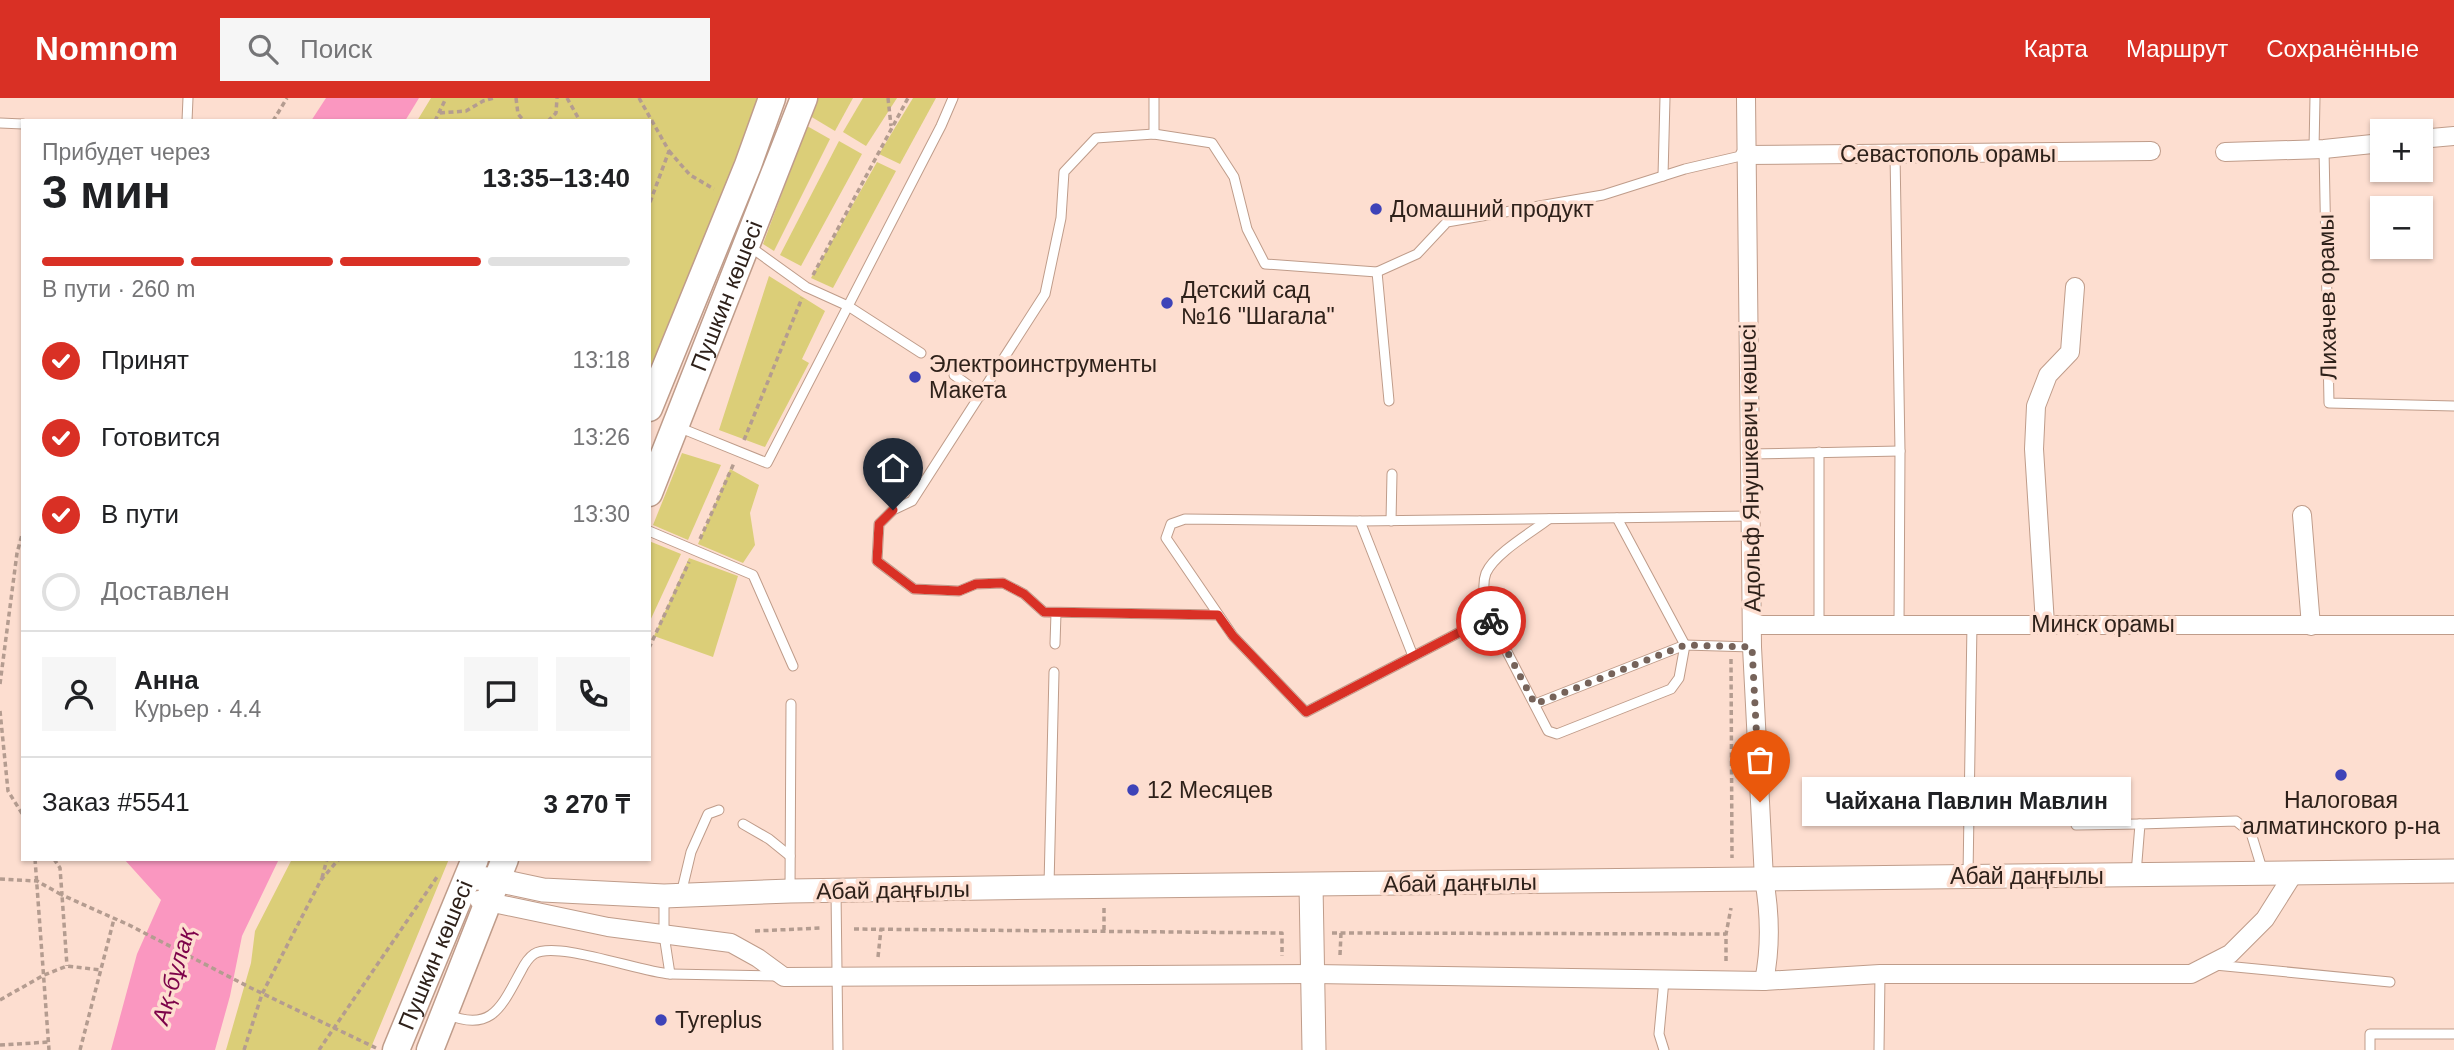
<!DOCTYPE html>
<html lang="ru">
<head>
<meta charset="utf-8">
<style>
	:root { --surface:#fff; --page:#f6f6f6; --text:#202124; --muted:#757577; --line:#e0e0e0; --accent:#d93025 }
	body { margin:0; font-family:Arial,sans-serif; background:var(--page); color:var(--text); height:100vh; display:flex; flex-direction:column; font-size:26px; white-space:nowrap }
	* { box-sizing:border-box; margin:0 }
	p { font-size:23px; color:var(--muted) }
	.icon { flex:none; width:38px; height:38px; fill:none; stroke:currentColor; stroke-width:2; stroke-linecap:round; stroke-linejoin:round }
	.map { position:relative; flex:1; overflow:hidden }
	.side { position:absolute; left:21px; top:21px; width:630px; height:742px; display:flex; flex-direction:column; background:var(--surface); border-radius:0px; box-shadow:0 2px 5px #0004 }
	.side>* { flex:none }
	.buttons { position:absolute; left:2370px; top:21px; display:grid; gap:14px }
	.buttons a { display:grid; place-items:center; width:63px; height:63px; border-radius:0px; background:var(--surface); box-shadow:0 2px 5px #0004; font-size:35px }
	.pin { position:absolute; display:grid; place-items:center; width:60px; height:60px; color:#fff; margin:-72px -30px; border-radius:50% 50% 50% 0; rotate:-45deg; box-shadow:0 0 7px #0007 }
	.pin .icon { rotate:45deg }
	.courier { position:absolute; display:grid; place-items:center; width:70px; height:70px; margin:-35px; border:5px solid #d93025; border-radius:50%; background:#fff; color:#222; box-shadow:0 2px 9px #0007 }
	.bubble { position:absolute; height:49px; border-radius:0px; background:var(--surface); box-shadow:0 2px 5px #0004; font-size:23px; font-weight:700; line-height:49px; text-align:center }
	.summary em { font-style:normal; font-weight:700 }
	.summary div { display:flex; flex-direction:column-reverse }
	.summary { display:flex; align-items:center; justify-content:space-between; height:119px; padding:0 21px }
	h1 { font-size:46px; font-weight:700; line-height:52px }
	.bar { display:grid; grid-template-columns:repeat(4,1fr); gap:10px 7px; align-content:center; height:84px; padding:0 21px }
	.bar i { height:9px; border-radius:5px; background:var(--line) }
	.bar .current { background:var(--accent) }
	.bar p { grid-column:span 4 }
	.line { display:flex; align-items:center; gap:18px; padding:0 21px; border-top:2px solid var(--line) }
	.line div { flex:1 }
	.round { display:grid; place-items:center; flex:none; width:74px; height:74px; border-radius:0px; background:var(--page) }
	ol { padding:0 21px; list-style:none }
	li { display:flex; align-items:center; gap:21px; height:77px }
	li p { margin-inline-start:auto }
	li .icon { padding:7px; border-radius:50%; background:var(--accent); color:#fff; stroke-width:4 }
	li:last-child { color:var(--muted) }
	li i { width:38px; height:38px; border:4px solid var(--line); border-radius:50% }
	header { display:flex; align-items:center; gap:42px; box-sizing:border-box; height:98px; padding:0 35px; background:var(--accent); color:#fff }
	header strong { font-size:33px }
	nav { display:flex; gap:38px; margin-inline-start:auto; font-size:24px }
	.search { width:490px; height:63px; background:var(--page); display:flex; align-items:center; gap:18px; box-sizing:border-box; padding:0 24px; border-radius:0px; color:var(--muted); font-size:26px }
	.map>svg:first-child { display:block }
</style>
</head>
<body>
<header>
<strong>Nomnom</strong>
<div class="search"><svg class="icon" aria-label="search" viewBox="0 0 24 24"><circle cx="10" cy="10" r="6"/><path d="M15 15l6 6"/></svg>Поиск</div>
<nav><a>Карта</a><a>Маршрут</a><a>Сохранённые</a></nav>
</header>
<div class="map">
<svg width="2454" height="952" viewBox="0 0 2454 952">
	<rect width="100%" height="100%" fill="#fdded0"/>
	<!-- green -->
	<g fill="#dbce78">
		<path d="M431 0H761L649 273V23H417Z"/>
		<path d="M818 0H853L835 33 810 18Z"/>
		<path d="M863 0H897L866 48 843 34Z"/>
		<path d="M913 0H936L900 66 879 56Z"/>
		<path d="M807 28 830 41 774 153 763 146Z"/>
		<path d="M839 43 862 56 801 168 780 157Z"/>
		<path d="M877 64 896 73 833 190 811 180Z"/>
		<path d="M769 178 825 213 802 261 809 265 765 349 719 332Z"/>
		<path d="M682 355 721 367 688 442 653 427Z"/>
		<path d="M730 371 759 387 750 415 755 447 743 465 698 446Z"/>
		<path d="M649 443 681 456 649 525Z"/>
		<path d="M689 460 738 478 713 559 654 538Z"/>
		<path d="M292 761H449L370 952H226L251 865 255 833Z"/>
	</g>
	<!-- water -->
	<g fill="#fa97c0">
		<path d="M326 0H419L405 23H311Z"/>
		<path d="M124 761H279L242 838 230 898 215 952H111L137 856 161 802Z"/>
	</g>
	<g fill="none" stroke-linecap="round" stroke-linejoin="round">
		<defs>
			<g id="service">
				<path d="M187 23 188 0"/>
				<path d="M0 25 23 26"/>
				<path d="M1154 36V0"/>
				<path d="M2314 51 2315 0"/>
				<path d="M2324 51 2329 305 2454 308"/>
				<path d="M1895 56 1900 353 1899 526"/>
				<path d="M1663 78 1665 0"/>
				<path d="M749 148 806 189 848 208 921 255"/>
				<path d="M1377 174 1389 303"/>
				<path d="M954 277 982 297"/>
				<path d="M678 329 767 365 941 28 953 0"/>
				<path d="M1750 356 1900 353"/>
				<path d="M1751 418 1360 423 1185 421 1171 426 1166 440 1233 538 1306 614 1489 519 1548 633 1557 636 1671 591 1679 580 1685 547 1752 549"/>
				<path d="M1360 423 1413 558"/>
				<path d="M1391 423 1392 376"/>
				<path d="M649 433 753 477 793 568"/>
				<path d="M1218 517 1044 514 1024 496 1003 485 976 486 959 493 914 491 877 463 879 426 893 412 912 403 1045 196 1061 120 1064 74 1096 40 1154 36 1212 45 1234 79 1247 131 1265 166 1377 174 1417 156 1447 124 1603 97 1685 71 1745 57"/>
				<path d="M1489 519C1486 505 1481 488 1486 475 1495 455 1532 434 1549 421"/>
				<path d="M1819 527V354"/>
				<path d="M1055 546 1056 515"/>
				<path d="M1535 606 1685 547 1617 420"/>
				<path d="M743 726 769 741 790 758"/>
				<path d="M2076 727 2140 726"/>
				<path d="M2136 776 2140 726 2236 723 2251 735 2263 774"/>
				<path d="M1968 777 1972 526"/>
				<path d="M1049 788 1054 574"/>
				<path d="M790 791 791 606"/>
				<path d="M836 794 838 952"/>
				<path d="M681 796 691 754 708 716 719 712"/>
				<path d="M2215 867 2390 884"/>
				<path d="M670 876 777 878"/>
				<path d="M446 916C492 935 501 909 521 873 524 867 528 860 534 856 556 842 640 874 670 876L664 837V798"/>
				<path d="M1664 952 1659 936 1664 882"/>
				<path d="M1879 952 1880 876"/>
				<path d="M2370 952V936H2454"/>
			</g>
			<g id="minor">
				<path d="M1746 0 1752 549 1764 781C1770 815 1771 849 1764 883"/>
				<path d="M2420 41 2454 38"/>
				<path d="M2225 54 2324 51 2382 45"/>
				<path d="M1745 57 2151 53"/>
				<path d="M2302 417 2311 528"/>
				<path d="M2045 526 2034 351 2036 308 2048 277 2070 254 2075 189"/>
				<path d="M1752 527H2454"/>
				<path d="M479 802 608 829 731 845 758 860 784 879 1314 876 1764 883 1880 876H2191L2230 856 2265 821 2294 775"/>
			</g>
			<g id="tertiary">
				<path d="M468 779 496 782 543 792 664 798 790 793 1048 789 2454 773"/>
				<path d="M1311 787 1314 952"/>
			</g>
			<g id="secondary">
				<path d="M649 310 748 67 772 0"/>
				<path id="s1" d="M649 395 804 0"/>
				<path id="s2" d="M396 952 475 761"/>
				<path d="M430 952 505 761"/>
			</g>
		</defs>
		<!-- service casing -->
		<use href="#service" stroke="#bf9c8a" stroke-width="11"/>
		<!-- minor casing -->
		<use href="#minor" stroke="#bf9c8a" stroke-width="20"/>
		<!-- tertiary casing -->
		<use href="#tertiary" stroke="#bf9c8a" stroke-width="25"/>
		<!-- secondary casing -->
		<use href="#secondary" stroke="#bf9c8a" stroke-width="29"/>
		<!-- path -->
		<g stroke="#b49c90" stroke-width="3.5" stroke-dasharray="5 3.5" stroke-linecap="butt">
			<path d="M516 0 518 16 524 23"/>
			<path d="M567 0 580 23"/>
			<path d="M639 0 669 53 649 107"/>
			<path d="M888 0 891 28"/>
			<path d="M440 15 466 13 483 3 494 0"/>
			<path d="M273 23 287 0"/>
			<path d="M435 23 446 0"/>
			<path d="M548 23 556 15 557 0"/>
			<path d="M669 53 690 77 714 91"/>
			<path d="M813 177 908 0"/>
			<path d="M744 342 802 200"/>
			<path d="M700 441 734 365"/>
			<path d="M649 550 689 464"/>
			<path d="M1731 561 1732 760"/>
			<path d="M0 586 17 455 23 433"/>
			<path d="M0 613 8 693 23 717"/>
			<path d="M35 761 49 952"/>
			<path d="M54 761 60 770 62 797 129 827 251 890 376 950"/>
			<path d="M322 780 327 761"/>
			<path d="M0 781 37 783 62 797 67 868"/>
			<path d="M854 831 1282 835V858"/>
			<path d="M1104 832V810"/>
			<path d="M755 833 822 830"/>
			<path d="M1332 835 1726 836"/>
			<path d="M1340 857 1341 835"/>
			<path d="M878 859 881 831"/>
			<path d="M1726 863V836L1731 810"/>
			<path d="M0 902 44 877 67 868 101 872"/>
			<path d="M0 947 49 944"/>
			<path d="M80 952 114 821"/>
			<path d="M244 952 262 896 321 782 339 761"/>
			<path d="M319 952 437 779"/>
		</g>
		<!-- service -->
		<use href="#service" stroke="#fff" stroke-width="9"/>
		<!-- minor -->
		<use href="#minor" stroke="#fff" stroke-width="18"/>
		<!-- tertiary -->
		<use href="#tertiary" stroke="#fff" stroke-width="23"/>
		<!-- secondary -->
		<use href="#secondary" stroke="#fff" stroke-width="26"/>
	</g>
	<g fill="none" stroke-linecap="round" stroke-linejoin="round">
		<!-- done -->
		<path stroke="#76635a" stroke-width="7" stroke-dasharray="0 12.6" d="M1491 523 1535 606 1685 547 1752 549 1760 704"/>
		<!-- route -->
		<path stroke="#d93025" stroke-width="9" d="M893 412 879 426 877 463 914 491 959 493 976 486 1003 485 1024 496 1044 514 1218 517 1233 538 1306 614 1489 519 1491 523"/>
	</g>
	<!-- markers -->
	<g fill="#3e43b8" stroke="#fdded0" stroke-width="2.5">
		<circle cx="1376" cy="111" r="7"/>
		<circle cx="1167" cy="205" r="7"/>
		<circle cx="915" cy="279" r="7"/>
		<circle cx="2341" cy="677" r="7"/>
		<circle cx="1133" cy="692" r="7"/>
		<circle cx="661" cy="922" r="7"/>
	</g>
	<g text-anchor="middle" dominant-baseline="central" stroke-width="7" stroke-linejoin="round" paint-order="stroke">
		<!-- street labels -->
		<g font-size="23" fill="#2e211a" stroke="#fdded0">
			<text x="1948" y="56">Севастополь орамы</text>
			<text stroke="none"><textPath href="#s1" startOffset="212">Пушкин көшесі</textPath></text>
			<text transform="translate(2327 199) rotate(-91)">Лихачев орамы</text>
			<text transform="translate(1750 370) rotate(-91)">Адольф Янушкевич көшесі</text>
			<text x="2103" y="526">Минск орамы</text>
			<text x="2027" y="778">Абай даңғылы</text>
			<text transform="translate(1460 785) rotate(-1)">Абай даңғылы</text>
			<text transform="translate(893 792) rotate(-1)">Абай даңғылы</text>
			<text stroke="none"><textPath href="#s2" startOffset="103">Пушкин көшесі</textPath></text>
		</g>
		<!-- poi labels -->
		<g font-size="23" fill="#2e211a" stroke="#fdded0" text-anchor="start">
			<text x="1390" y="111">Домашний продукт</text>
			<text x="1181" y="192">Детский сад<tspan x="1181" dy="26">№16 "Шагала"</tspan></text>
			<text x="929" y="266">Электроинструменты<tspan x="929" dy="26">Макета</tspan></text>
			<text x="1147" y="692">12 Месяцев</text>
			<text x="2341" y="702" text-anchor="middle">Налоговая<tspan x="2341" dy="26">алматинского р-на</tspan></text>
			<text x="675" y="922">Tyreplus</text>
		</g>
		<!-- water labels -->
		<g font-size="24" font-style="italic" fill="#7d0249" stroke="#fdded0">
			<text transform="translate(173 878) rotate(-74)">Ақ-бұлақ</text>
		</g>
	</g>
</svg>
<div class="buttons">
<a>+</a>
<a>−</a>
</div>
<div class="pin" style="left:1760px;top:704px;background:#ea580c"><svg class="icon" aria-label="bag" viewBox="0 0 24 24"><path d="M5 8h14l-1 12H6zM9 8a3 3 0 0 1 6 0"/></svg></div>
<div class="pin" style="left:893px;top:412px;background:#1f2937"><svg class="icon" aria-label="home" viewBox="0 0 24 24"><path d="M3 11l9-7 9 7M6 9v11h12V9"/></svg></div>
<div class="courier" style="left:1491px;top:523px"><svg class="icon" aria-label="bike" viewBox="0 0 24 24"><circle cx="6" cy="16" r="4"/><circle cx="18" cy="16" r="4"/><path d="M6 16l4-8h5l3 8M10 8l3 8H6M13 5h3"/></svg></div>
<div class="bubble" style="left:1802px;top:679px;width:329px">Чайхана Павлин Мавлин</div>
<section class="side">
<div class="summary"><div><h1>3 мин</h1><p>Прибудет через</p></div><em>13:35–13:40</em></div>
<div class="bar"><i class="current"></i><i class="current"></i><i class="current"></i><i></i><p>В пути · 260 m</p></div>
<ol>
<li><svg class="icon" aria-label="check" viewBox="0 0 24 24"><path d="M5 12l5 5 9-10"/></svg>Принят<p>13:18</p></li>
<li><svg class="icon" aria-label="check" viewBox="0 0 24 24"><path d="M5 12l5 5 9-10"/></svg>Готовится<p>13:26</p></li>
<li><svg class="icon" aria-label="check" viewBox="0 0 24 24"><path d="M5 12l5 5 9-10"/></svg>В пути<p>13:30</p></li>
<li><i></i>Доставлен</li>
</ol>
<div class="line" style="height:126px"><a class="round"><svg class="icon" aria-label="person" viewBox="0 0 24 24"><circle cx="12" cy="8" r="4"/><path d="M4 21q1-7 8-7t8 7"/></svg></a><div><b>Анна</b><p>Курьер · 4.4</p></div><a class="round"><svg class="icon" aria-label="chat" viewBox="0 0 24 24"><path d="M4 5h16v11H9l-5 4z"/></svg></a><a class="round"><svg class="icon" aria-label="phone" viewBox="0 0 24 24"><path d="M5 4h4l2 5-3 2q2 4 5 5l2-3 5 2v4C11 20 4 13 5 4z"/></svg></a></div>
<div class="line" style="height:91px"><div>Заказ #5541</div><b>3 270 ₸</b></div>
</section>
</div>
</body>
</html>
